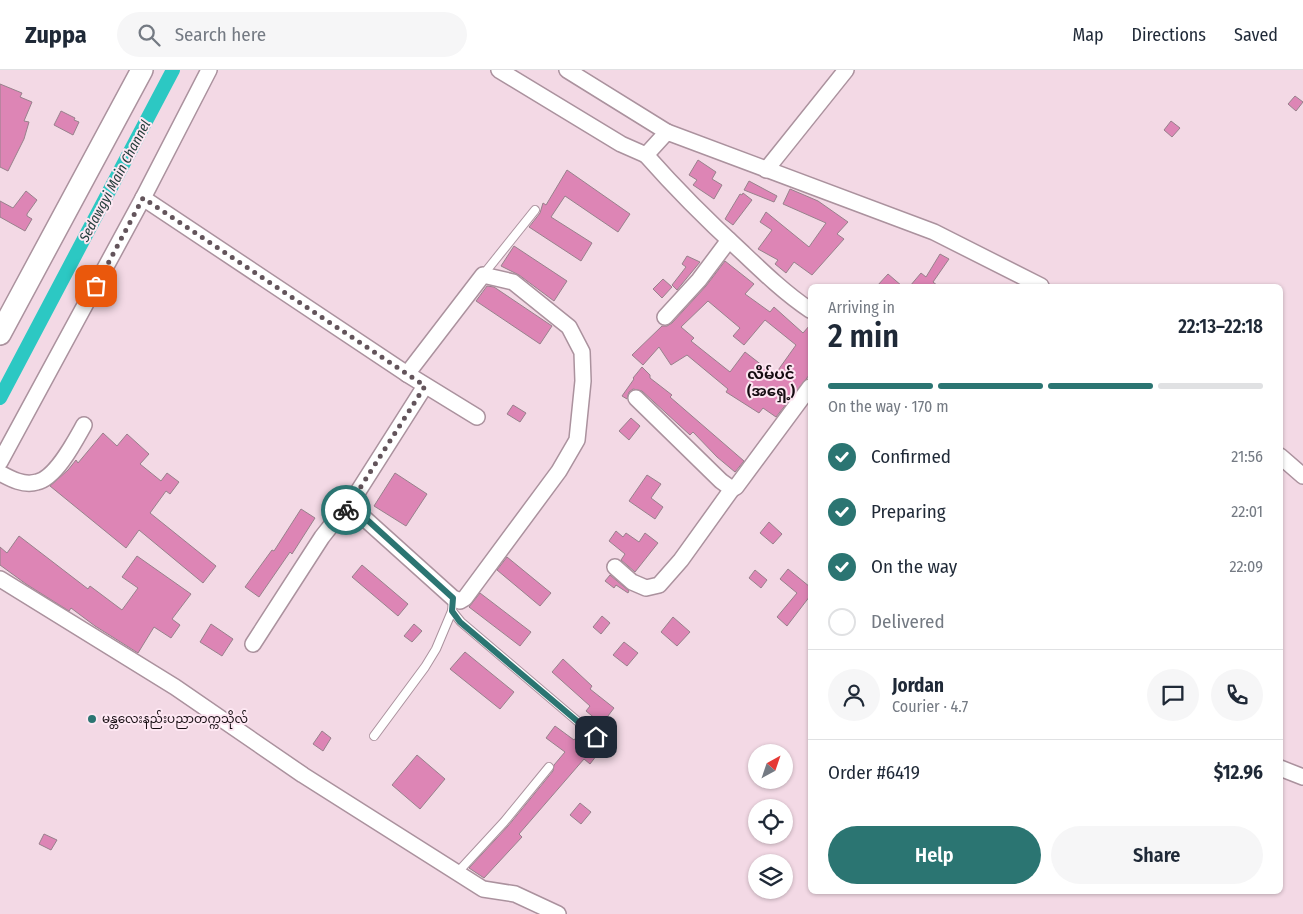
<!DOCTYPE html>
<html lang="en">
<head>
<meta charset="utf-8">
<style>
	:root { --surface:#fff; --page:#f6f6f7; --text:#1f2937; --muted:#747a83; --line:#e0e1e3; --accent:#2b7572 }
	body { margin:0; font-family:"Fira Sans Condensed","Noto Sans Myanmar",sans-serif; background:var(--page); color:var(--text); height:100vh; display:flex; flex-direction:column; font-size:19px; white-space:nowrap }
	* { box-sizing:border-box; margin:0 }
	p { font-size:16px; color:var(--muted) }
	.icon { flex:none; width:28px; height:28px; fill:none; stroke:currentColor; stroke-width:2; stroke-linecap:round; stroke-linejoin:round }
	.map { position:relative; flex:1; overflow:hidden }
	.panel { position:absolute; left:808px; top:214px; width:475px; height:610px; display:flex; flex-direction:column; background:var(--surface); border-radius:8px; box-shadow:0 1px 4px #0004 }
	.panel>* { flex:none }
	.needle { width:32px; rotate:40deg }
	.tools { position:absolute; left:748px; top:674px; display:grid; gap:10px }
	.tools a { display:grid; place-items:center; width:45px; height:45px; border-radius:50%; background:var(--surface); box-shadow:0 1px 4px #0004; font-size:25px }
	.pin { position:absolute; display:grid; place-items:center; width:42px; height:42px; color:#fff; margin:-21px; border-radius:10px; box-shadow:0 2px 8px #0006 }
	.courier { position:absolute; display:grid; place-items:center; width:50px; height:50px; margin:-25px; border:4px solid #2b7572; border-radius:50%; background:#fff; color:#222; box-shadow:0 1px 6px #0007 }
	.head em { font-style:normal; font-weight:600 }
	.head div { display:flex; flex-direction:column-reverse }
	.head { display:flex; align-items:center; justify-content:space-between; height:85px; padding:0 20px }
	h1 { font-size:32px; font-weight:600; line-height:38px }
	.bar { display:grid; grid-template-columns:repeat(4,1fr); gap:8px 5px; align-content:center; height:60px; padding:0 20px }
	.bar i { height:6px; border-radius:4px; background:var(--line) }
	.bar .selected { background:var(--accent) }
	.bar p { grid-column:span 4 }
	.line { display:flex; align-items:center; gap:12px; padding:0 20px; border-top:1px solid var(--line) }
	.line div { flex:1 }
	.round { display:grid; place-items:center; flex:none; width:52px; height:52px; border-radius:26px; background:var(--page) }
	ol { padding:0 20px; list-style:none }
	li { display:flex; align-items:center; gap:15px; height:55px }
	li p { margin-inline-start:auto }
	li .icon { padding:5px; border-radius:50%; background:var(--accent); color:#fff; stroke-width:4 }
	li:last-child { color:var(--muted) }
	li i { width:28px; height:28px; border:2px solid var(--line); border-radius:50% }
	.primary-button { display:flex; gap:10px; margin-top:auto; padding:10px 20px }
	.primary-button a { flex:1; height:58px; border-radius:30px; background:var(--accent); color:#fff; font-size:20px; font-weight:600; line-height:58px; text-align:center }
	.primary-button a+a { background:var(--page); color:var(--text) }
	header { display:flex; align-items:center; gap:30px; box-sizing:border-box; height:70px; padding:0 25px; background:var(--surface); border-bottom:1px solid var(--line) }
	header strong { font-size:24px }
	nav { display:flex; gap:28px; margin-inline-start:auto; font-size:18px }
	.search { width:350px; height:45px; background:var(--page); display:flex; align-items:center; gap:12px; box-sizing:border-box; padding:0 18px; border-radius:28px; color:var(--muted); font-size:19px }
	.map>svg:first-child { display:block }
</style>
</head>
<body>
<header>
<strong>Zuppa</strong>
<div class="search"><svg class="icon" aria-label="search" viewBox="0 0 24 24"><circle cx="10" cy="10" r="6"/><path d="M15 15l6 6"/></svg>Search here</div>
<nav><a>Map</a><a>Directions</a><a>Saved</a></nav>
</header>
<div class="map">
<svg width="1303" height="844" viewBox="0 0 1303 844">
	<rect width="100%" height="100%" fill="#f3d9e5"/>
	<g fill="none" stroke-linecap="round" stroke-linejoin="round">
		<!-- canal -->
		<path stroke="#2cc8c3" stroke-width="14" d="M0 328 173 0"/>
	</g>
	<!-- building -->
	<g fill="#dd85b5" stroke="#98818c" fill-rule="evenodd">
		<path d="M0 14 22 23 20 27 32 32 24 51 29 52 24 69 8 101 0 97Z"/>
		<path d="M1295 26 1303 32 1296 41 1288 34Z"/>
		<path d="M61 41 75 48 74 50 79 52 73 65 54 55Z"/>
		<path d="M1171 51 1180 58 1172 67 1164 60Z"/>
		<path d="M698 90 716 102 712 109 722 115 714 129 693 115 697 110 689 105Z"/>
		<path d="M567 100 630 144 618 162 565 126 551 147 592 173 581 191 529 157 540 143 543 133 546 135Z"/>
		<path d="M749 111 777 126 774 132 744 120Z"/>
		<path d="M790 119 818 131 848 152 837 164 844 169 812 205 794 192 786 203 775 194 778 190 758 179 772 160 760 152 766 142 809 177 826 153 783 134Z"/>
		<path d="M26 121 37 130 27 144V146L32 149 25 161 0 147V131L13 138Z"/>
		<path d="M743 123 752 130 733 155 725 149 740 124 742 125Z"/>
		<path d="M514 176 567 211 554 231 519 205 501 196Z"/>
		<path d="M940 184 949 189 933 212 938 216H910L921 203 926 207Z"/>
		<path d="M687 186 700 192 677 220 672 215 686 197 682 194Z"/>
		<path d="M725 191 754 214 745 224 770 242 774 237 803 263 810 255V304L776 347 763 338 759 343 726 322 728 319 687 285 671 295 659 277 643 295 632 285 662 256H667L672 253 706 216ZM708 231 740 258 733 266 744 275 765 250 796 275 776 303 773 301 772 303 745 282 730 302 691 271 694 268 681 257Z"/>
		<path d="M888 204 902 216H877Z"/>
		<path d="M663 209 672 217 662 228 653 219Z"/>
		<path d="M487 216 494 217 552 256 540 274 476 231Z"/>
		<path d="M642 297 650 305V308L672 325 670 327 744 391 735 402 717 387 693 362 690 365 642 321 633 319 629 322 627 329 622 326 634 309 633 308Z"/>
		<path d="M513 335 526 343 520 352 507 344Z"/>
		<path d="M631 348 640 356 629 370 619 361Z"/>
		<path d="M103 363 117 376 127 364 149 384 140 394 161 411 167 403 179 412 170 424 166 421 150 443 216 496 203 513 139 460 126 478 50 416 68 400 76 390 78 393Z"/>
		<path d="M395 403 427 424 406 456 374 436Z"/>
		<path d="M647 405 661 414 651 428 663 437 655 449 629 431Z"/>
		<path d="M301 439 315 448 292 484 290 482 259 527 245 517 272 480 274 481Z"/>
		<path d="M769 452 782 464 773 474 760 463Z"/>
		<path d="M616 461 623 467 626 463 639 472 645 463 658 473 635 502 621 490 625 484 609 471Z"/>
		<path d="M19 466 88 519 90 516 122 540 138 518 122 507 137 486 191 524 172 549 180 555 171 568 154 557 138 583 95 556 71 538 69 541 26 514 0 495V477L7 483Z"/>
		<path d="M507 487 551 523 540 536 497 500Z"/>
		<path d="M362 495 408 534 398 546 352 507Z"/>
		<path d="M788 499 810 517V526L787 556 777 547 797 523 780 509Z"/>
		<path d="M755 500 767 510 761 518 749 508Z"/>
		<path d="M610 505 629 521 628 523 616 515 614 518 605 511Z"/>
		<path d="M480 523 531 562 520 576 469 537Z"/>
		<path d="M602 546 610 553 601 564 593 557Z"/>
		<path d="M673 547 690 562 677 576 661 562Z"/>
		<path d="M211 554 233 569 222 586 200 572Z"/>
		<path d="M414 554 422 561 412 572 404 566Z"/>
		<path d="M624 572 638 583 627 596 613 585Z"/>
		<path d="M465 582 514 622 500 639 450 599Z"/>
		<path d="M563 589 592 616 590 619 614 638 602 654 586 641 590 636 552 602Z"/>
		<path d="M555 656 574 670 579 664 600 681 590 694 584 689 519 764 522 767 484 808 469 798 508 756 553 701 554 695 565 682 546 668Z"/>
		<path d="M322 661 331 668 323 681 313 674Z"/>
		<path d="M417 685 445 709 420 739 392 715Z"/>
		<path d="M580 733 591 742 581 754 570 745Z"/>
		<path d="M44 764 57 770 51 780 39 774Z"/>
	</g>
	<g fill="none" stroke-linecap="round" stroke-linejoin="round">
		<defs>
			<g id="lane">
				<path d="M483 205 535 140"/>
				<path d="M453 528 452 541 461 552 596 667"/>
				<path d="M374 666 425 597 436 579 452 541"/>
				<path d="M457 803 504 752 549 697"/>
			</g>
			<g id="street">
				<path d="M499 0 621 74 646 85 667 62 934 162 1041 216"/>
				<path d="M567 0 667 62"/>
				<path d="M646 85C676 119 709 152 743 183 764 203 786 224 810 240"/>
				<path d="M766 100 846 0"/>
				<path d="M143 128 407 304 477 347"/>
				<path d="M665 247 699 210 729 170"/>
				<path d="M636 328 721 411 732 419 736 417 810 317"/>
				<path d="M1280 386 1303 406"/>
				<path d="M0 392 143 128 209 0"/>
				<path d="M0 403C11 409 24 416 37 412 56 408 75 371 84 355"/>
				<path d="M345 442 425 316"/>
				<path d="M615 497 632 512 646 518 659 515 681 490 732 419"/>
				<path d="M0 509 175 617 303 705 483 819 515 824 558 844"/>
				<path d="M253 574 322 467 337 448 345 442 363 447 453 528 460 531 465 528 559 401 577 370 583 311 582 282 569 257 513 212 483 205 407 304"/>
				<path d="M1280 698 1303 707"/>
			</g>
			<path id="secondary" d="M0 264 142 0"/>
		</defs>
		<!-- lane casing -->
		<use href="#lane" stroke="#ab929e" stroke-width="10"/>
		<!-- street casing -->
		<use href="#street" stroke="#ab929e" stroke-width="18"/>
		<!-- secondary casing -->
		<use href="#secondary" stroke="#ab929e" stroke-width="24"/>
		<!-- lane -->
		<use href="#lane" stroke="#fff" stroke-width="8"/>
		<!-- street -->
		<use href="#street" stroke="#fff" stroke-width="15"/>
		<!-- secondary -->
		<use href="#secondary" stroke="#fff" stroke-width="21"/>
	</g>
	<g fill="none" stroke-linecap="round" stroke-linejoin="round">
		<!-- done -->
		<path stroke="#63545b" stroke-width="5" stroke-dasharray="0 9" d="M96 216 143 128 425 316 346 440"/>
		<!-- route -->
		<path stroke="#2b7572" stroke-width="6" d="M346 440 345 442 364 447 453 528 452 541 460 552 596 667"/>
	</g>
	<!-- markers -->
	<circle fill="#2b7572" stroke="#fde7f2" stroke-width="2" cx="92" cy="649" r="5"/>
	<g text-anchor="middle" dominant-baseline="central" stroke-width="4" stroke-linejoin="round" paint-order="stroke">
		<!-- poi labels -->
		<g font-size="12" fill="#150c11" stroke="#fde7f2" text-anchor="start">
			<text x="102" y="649">မန္တလေးနည်းပညာတက္ကသိုလ်</text>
		</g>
		<!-- water labels -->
		<g font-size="14" font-style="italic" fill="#253e3c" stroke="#fde7f2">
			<text transform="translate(115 111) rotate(-62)">Sedawgyi Main Channel</text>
		</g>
		<!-- quarter labels -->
		<g font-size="15" font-weight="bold" fill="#150c11" stroke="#fde7f2">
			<text x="771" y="304">လိမ်ပင်<tspan x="771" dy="17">(အရှေ့)</tspan></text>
		</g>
	</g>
</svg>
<div class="tools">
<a><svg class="needle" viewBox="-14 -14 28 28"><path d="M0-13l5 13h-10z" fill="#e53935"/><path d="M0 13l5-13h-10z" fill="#747a83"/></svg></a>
<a><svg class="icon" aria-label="locate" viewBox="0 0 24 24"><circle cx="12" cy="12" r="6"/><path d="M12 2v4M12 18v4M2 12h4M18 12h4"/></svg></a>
<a><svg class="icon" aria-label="layers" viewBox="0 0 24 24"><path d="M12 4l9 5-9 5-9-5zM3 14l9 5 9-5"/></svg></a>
</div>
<div class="pin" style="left:96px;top:216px;background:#ea580c"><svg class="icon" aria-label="bag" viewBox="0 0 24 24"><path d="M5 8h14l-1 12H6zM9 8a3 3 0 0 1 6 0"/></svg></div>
<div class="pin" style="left:596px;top:667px;background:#1f2937"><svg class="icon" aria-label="home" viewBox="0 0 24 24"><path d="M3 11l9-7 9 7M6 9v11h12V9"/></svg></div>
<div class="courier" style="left:346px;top:440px"><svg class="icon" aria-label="bike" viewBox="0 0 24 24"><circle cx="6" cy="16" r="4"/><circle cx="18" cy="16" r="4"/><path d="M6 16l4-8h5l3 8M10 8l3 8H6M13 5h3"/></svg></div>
<section class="panel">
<div class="head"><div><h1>2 min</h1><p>Arriving in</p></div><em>22:13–22:18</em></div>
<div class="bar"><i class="selected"></i><i class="selected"></i><i class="selected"></i><i></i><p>On the way · 170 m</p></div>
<ol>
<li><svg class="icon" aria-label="check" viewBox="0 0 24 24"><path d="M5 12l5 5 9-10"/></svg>Confirmed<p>21:56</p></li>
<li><svg class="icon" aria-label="check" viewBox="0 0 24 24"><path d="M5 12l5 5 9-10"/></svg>Preparing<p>22:01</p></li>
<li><svg class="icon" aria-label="check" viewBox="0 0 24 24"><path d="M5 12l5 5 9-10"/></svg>On the way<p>22:09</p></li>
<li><i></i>Delivered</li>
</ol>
<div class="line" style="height:90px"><a class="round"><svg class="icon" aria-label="person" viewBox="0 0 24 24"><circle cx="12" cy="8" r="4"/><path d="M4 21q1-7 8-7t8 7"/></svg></a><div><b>Jordan</b><p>Courier · 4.7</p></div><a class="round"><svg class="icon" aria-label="chat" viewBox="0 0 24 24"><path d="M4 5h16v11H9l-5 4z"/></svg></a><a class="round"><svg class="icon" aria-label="phone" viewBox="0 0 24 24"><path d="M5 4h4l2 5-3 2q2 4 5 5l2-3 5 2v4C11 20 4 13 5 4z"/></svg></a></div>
<div class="line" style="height:65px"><div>Order #6419</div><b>$12.96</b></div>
<div class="primary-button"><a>Help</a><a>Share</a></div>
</section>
</div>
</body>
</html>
